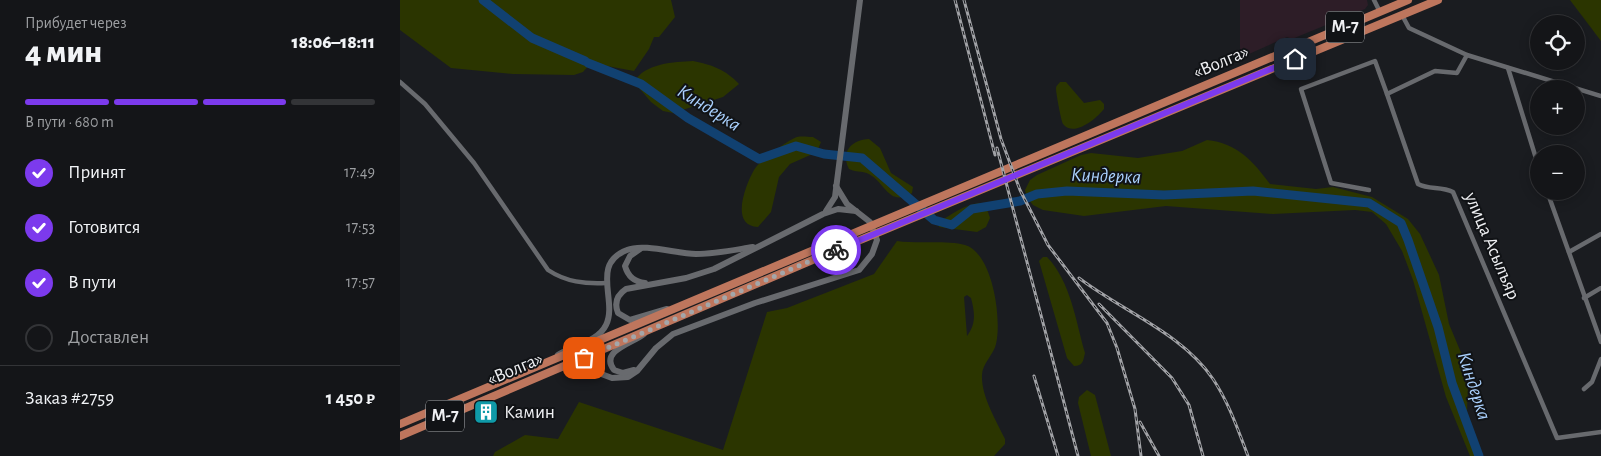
<!DOCTYPE html>
<html lang="ru">
<head>
<meta charset="utf-8">
<style>
	:root { --surface:#141518; --page:#212225; --text:#f1f3f6; --muted:#9d9fa2; --line:#333437; --accent:#7c3aed }
	body { margin:0; font-family:"Alegreya Sans",sans-serif; background:var(--page); color:var(--text); height:100vh; display:flex; flex-direction:column; font-size:19px; white-space:nowrap }
	* { box-sizing:border-box; margin:0 }
	p { font-size:16px; color:var(--muted) }
	.icon { flex:none; width:28px; height:28px; fill:none; stroke:currentColor; stroke-width:2; stroke-linecap:round; stroke-linejoin:round }
	.map { position:relative; flex:1; overflow:hidden }
	.drawer { display:flex; flex-direction:column; background:var(--surface); width:400px }
	.drawer>* { flex:none }
	.controls { position:absolute; left:1130px; top:15px; display:grid; gap:10px }
	.controls a { display:grid; place-items:center; width:55px; height:55px; border-radius:50%; background:var(--surface); box-shadow:0 2px 12px #0003,0 0 0 1px var(--line); font-size:25px }
	.pin { position:absolute; display:grid; place-items:center; width:42px; height:42px; color:#fff; margin:-21px; border-radius:10px; box-shadow:0 2px 8px #0006 }
	.courier { position:absolute; display:grid; place-items:center; width:50px; height:50px; margin:-25px; border:4px solid #7c3aed; border-radius:50%; background:#fff; color:#222; box-shadow:0 1px 6px #0007 }
	.head em { font-style:normal; font-weight:800 }
	.head div { display:flex; flex-direction:column-reverse }
	.head { display:flex; align-items:center; justify-content:space-between; height:85px; padding:0 25px }
	h1 { font-size:32px; font-weight:800; line-height:38px }
	.bar { display:grid; grid-template-columns:repeat(4,1fr); gap:8px 5px; align-content:center; height:60px; padding:0 25px }
	.bar i { height:6px; border-radius:4px; background:var(--line) }
	.bar .on { background:var(--accent) }
	.bar p { grid-column:span 4 }
	.line { display:flex; align-items:center; gap:12px; padding:0 25px; border-top:1px solid var(--line) }
	.line div { flex:1 }
	ol { padding:0 25px; list-style:none }
	li { display:flex; align-items:center; gap:15px; height:55px }
	li p { margin-inline-start:auto }
	li .icon { padding:5px; border-radius:50%; background:var(--accent); color:#fff; stroke-width:4 }
	li:last-child { color:var(--muted) }
	li i { width:28px; height:28px; border:2px solid var(--line); border-radius:50% }
	main { display:flex; flex:1; min-height:0 }
	.map>svg:first-child { display:block }
</style>
</head>
<body>
<main>
<section class="drawer">
<div class="head"><div><h1>4 мин</h1><p>Прибудет через</p></div><em>18:06–18:11</em></div>
<div class="bar"><i class="on"></i><i class="on"></i><i class="on"></i><i></i><p>В пути · 680 m</p></div>
<ol>
<li><svg class="icon" aria-label="check" viewBox="0 0 24 24"><path d="M5 12l5 5 9-10"/></svg>Принят<p>17:49</p></li>
<li><svg class="icon" aria-label="check" viewBox="0 0 24 24"><path d="M5 12l5 5 9-10"/></svg>Готовится<p>17:53</p></li>
<li><svg class="icon" aria-label="check" viewBox="0 0 24 24"><path d="M5 12l5 5 9-10"/></svg>В пути<p>17:57</p></li>
<li><i></i>Доставлен</li>
</ol>
<div class="line" style="height:65px"><div>Заказ #2759</div><b>1 450 ₽</b></div>
</section>
<div class="map">
<svg width="1201" height="456" viewBox="0 0 1201 456">
	<rect width="100%" height="100%" fill="#1a1c20"/>
	<!-- commercial -->
	<path fill="#2d1d27" d="M840 0H967L968 5 965 9 892 39 887 37 840 58Z"/>
	<!-- green -->
	<g fill="#2b3500" fill-rule="evenodd">
		<path d="M0 0H271L275 17 259 37H254L249 49 234 71 191 63 183 72 174 75 113 74 51 68 0 30Z"/>
		<path d="M1170 0H1201V41Z"/>
		<path d="M293 61C312 65 325 69 339 84L323 97 273 113 263 111 251 102 234 82C245 63 274 62 293 61Z"/>
		<path d="M660 82H666L684 103 700 100 704 104V109C697 118 674 138 663 124 661 120 656 93 656 89 656 85 658 85 660 82Z"/>
		<path d="M413 137 421 142 417 152 390 164 379 177 371 212 358 227C329 226 346 184 354 170 359 161 388 140 397 137 402 136 408 137 413 137Z"/>
		<path d="M469 139 480 148 491 173 513 187 512 193C490 206 487 187 472 176 465 170 457 173 449 169 440 151 452 140 469 139Z"/>
		<path d="M807 140C837 143 853 161 870 184L916 189 933 187 972 197 1008 219 1020 234 1039 275 1049 324 1062 355 1068 386 1067 412 1082 456H1070L1046 397 1013 280 1002 251 986 224 972 212 955 210 873 214 766 206 684 216 643 210 633 205 627 198 625 190 630 180 637 175 681 155 691 153 738 158 782 151Z"/>
		<path d="M579 203 587 209 590 218 586 227 577 232 539 227V222C552 214 564 205 579 203Z"/>
		<path d="M497 241C516 244 549 240 565 245 593 253 602 320 596 344 594 354 582 364 582 375 581 396 596 420 605 439V444L594 456H93L95 452 125 435 158 439 179 402 323 450 367 312 387 308 474 274ZM567 295 571 298C575 313 576 324 567 336L564 297Z"/>
		<path d="M643 257H647C671 282 676 322 685 353 683 361 683 366 674 366L667 358 639 261Z"/>
		<path d="M687 390 695 395 711 456H691L678 403 679 397Z"/>
	</g>
	<g fill="none" stroke-linecap="round" stroke-linejoin="round">
		<!-- river -->
		<g stroke="#114171" stroke-width="9">
			<path d="M83 0 132 38 185 61"/>
			<path d="M188 63 241 84 288 118 359 159 396 146 424 154 462 158 534 220 552 225 572 209 620 201 637 194 667 191 764 195 853 191 969 203 1001 223 1008 240 1038 327 1052 383 1079 456"/>
		</g>
		<!-- street -->
		<g stroke="#686a6e" stroke-width="4.5">
			<path d="M974 0 980 12"/>
			<path d="M1002 15 1009 28 1067 55 1201 96"/>
			<path d="M1067 55 1057 73 1035 71 987 94 1018 184C1029 190 1041 186 1053 192L1157 438 1201 432"/>
			<path d="M1108 68 1139 168"/>
			<path d="M0 82 25 104 74 163 148 270C166 282 185 284 206 283"/>
			<path d="M969 190 931 183 901 89 975 61 987 94"/>
			<path d="M1147 191 1201 342"/>
			<path d="M1169 252 1201 234"/>
			<path d="M1184 298 1201 288"/>
			<path d="M1184 389 1192 382 1201 359"/>
		</g>
		<!-- secondary -->
		<g stroke="#686a6e" stroke-width="6">
			<path d="M426 211 435 197 460 0"/>
			<path d="M240 249 230 256 225 266C228 277 235 282 245 283"/>
			<path d="M267 309 230 320 218 313C214 303 217 295 226 289L286 278 314 269 423 214 438 209 456 211"/>
			<path d="M158 355C172 345 198 342 206 325 218 301 190 264 227 250 244 243 277 254 296 254 315 254 334 250 353 247"/>
			<path d="M165 369 180 366 212 378 228 377 237 371 256 348 273 334 355 303 459 270 472 254 477 240 470 222 447 204 436 186"/>
			<path d="M234 370 223 373 214 370C199 351 233 343 244 334"/>
		</g>
		<!-- highway -->
		<g stroke="#be765d" stroke-width="8">
			<path d="M0 424 1008 0"/>
			<path d="M0 436 436 250 1038 0"/>
		</g>
		<defs>
			<g id="rail">
				<path d="M555 0 595 155"/>
				<path d="M564 0 601 139 620 190 648 245 707 323 717 348 735 409 741 456"/>
				<path d="M597 148 678 456"/>
				<path d="M679 278C722 311 782 333 813 379 829 403 838 430 848 456"/>
				<path d="M699 304 772 378 789 405 803 456"/>
				<path d="M634 376 658 456"/>
				<path d="M740 422 759 456"/>
			</g>
		</defs>
		<!-- rail casing -->
		<use href="#rail" stroke="#a1a2a6" stroke-width="3"/>
		<!-- rail -->
		<use href="#rail" stroke="#111316" stroke-width="1" stroke-dasharray="4" stroke-linecap="butt"/>
	</g>
	<g fill="none" stroke-linecap="round" stroke-linejoin="round">
		<!-- done -->
		<path stroke="#a4a6a9" stroke-width="5" stroke-dasharray="0 9" d="M184 358 436 250"/>
		<!-- route -->
		<path stroke="#7c3aed" stroke-width="6" d="M436 250 895 59"/>
	</g>
	<!-- icons -->
	<defs>
		<symbol id="building-square" viewBox="-11 -11 22 22"><rect x="-9" y="-9" width="18" height="18" rx="4" fill="#0f9aa8" stroke="#111316"/><path d="M-4-6H4V6H1V3H-1V6H-4ZM-2.5-4.3h1.7v1.8h-1.7ZM.8-4.3h1.7v1.8H.8ZM-2.5-1h1.7V.8h-1.7ZM.8-1h1.7V.8H.8Z" fill="#fff"/></symbol>
	</defs>
	<g fill-rule="evenodd">
		<use href="#building-square" x="72" y="398" width="28" height="28"/>
	</g>
	<g text-anchor="middle" dominant-baseline="central" stroke-width="4" stroke-linejoin="round" paint-order="stroke">
		<!-- shield labels -->
		<g fill="#111316" stroke="#acaeb1" stroke-width="1">
			<rect x="926" y="11.5" width="38" height="31" rx="4"/>
			<rect x="26" y="400.5" width="38" height="31" rx="4"/>
		</g>
		<g font-size="18" font-weight="bold" fill="#eff0f3">
			<text x="945" y="27">М-7</text>
			<text x="45" y="416">М-7</text>
		</g>
		<!-- street labels -->
		<g font-size="19" fill="#eff0f3" stroke="#111316">
			<text transform="translate(821 62) rotate(-23)">«Волга»</text>
			<text transform="translate(1092 246) rotate(67)">улица Асылъяр</text>
			<text transform="translate(115 369) rotate(-23)">«Волга»</text>
		</g>
		<!-- poi labels -->
		<g font-size="19" fill="#eff0f3" stroke="#111316" text-anchor="start">
			<text x="104" y="412">Камин</text>
		</g>
		<!-- water labels -->
		<g font-size="20" font-style="italic" fill="#aad1fe" stroke="#111316">
			<text transform="translate(309 108) rotate(32)">Киндерка</text>
			<text transform="translate(706 176) rotate(2)">Киндерка</text>
			<text transform="translate(1074 386) rotate(72)">Киндерка</text>
		</g>
	</g>
</svg>
<div class="controls">
<a><svg class="icon" aria-label="locate" viewBox="0 0 24 24"><circle cx="12" cy="12" r="6"/><path d="M12 2v4M12 18v4M2 12h4M18 12h4"/></svg></a>
<a>+</a>
<a>−</a>
</div>
<div class="pin" style="left:184px;top:358px;background:#ea580c"><svg class="icon" aria-label="bag" viewBox="0 0 24 24"><path d="M5 8h14l-1 12H6zM9 8a3 3 0 0 1 6 0"/></svg></div>
<div class="pin" style="left:895px;top:59px;background:#1f2937"><svg class="icon" aria-label="home" viewBox="0 0 24 24"><path d="M3 11l9-7 9 7M6 9v11h12V9"/></svg></div>
<div class="courier" style="left:436px;top:250px"><svg class="icon" aria-label="bike" viewBox="0 0 24 24"><circle cx="6" cy="16" r="4"/><circle cx="18" cy="16" r="4"/><path d="M6 16l4-8h5l3 8M10 8l3 8H6M13 5h3"/></svg></div>
</div>
</main>
</body>
</html>
